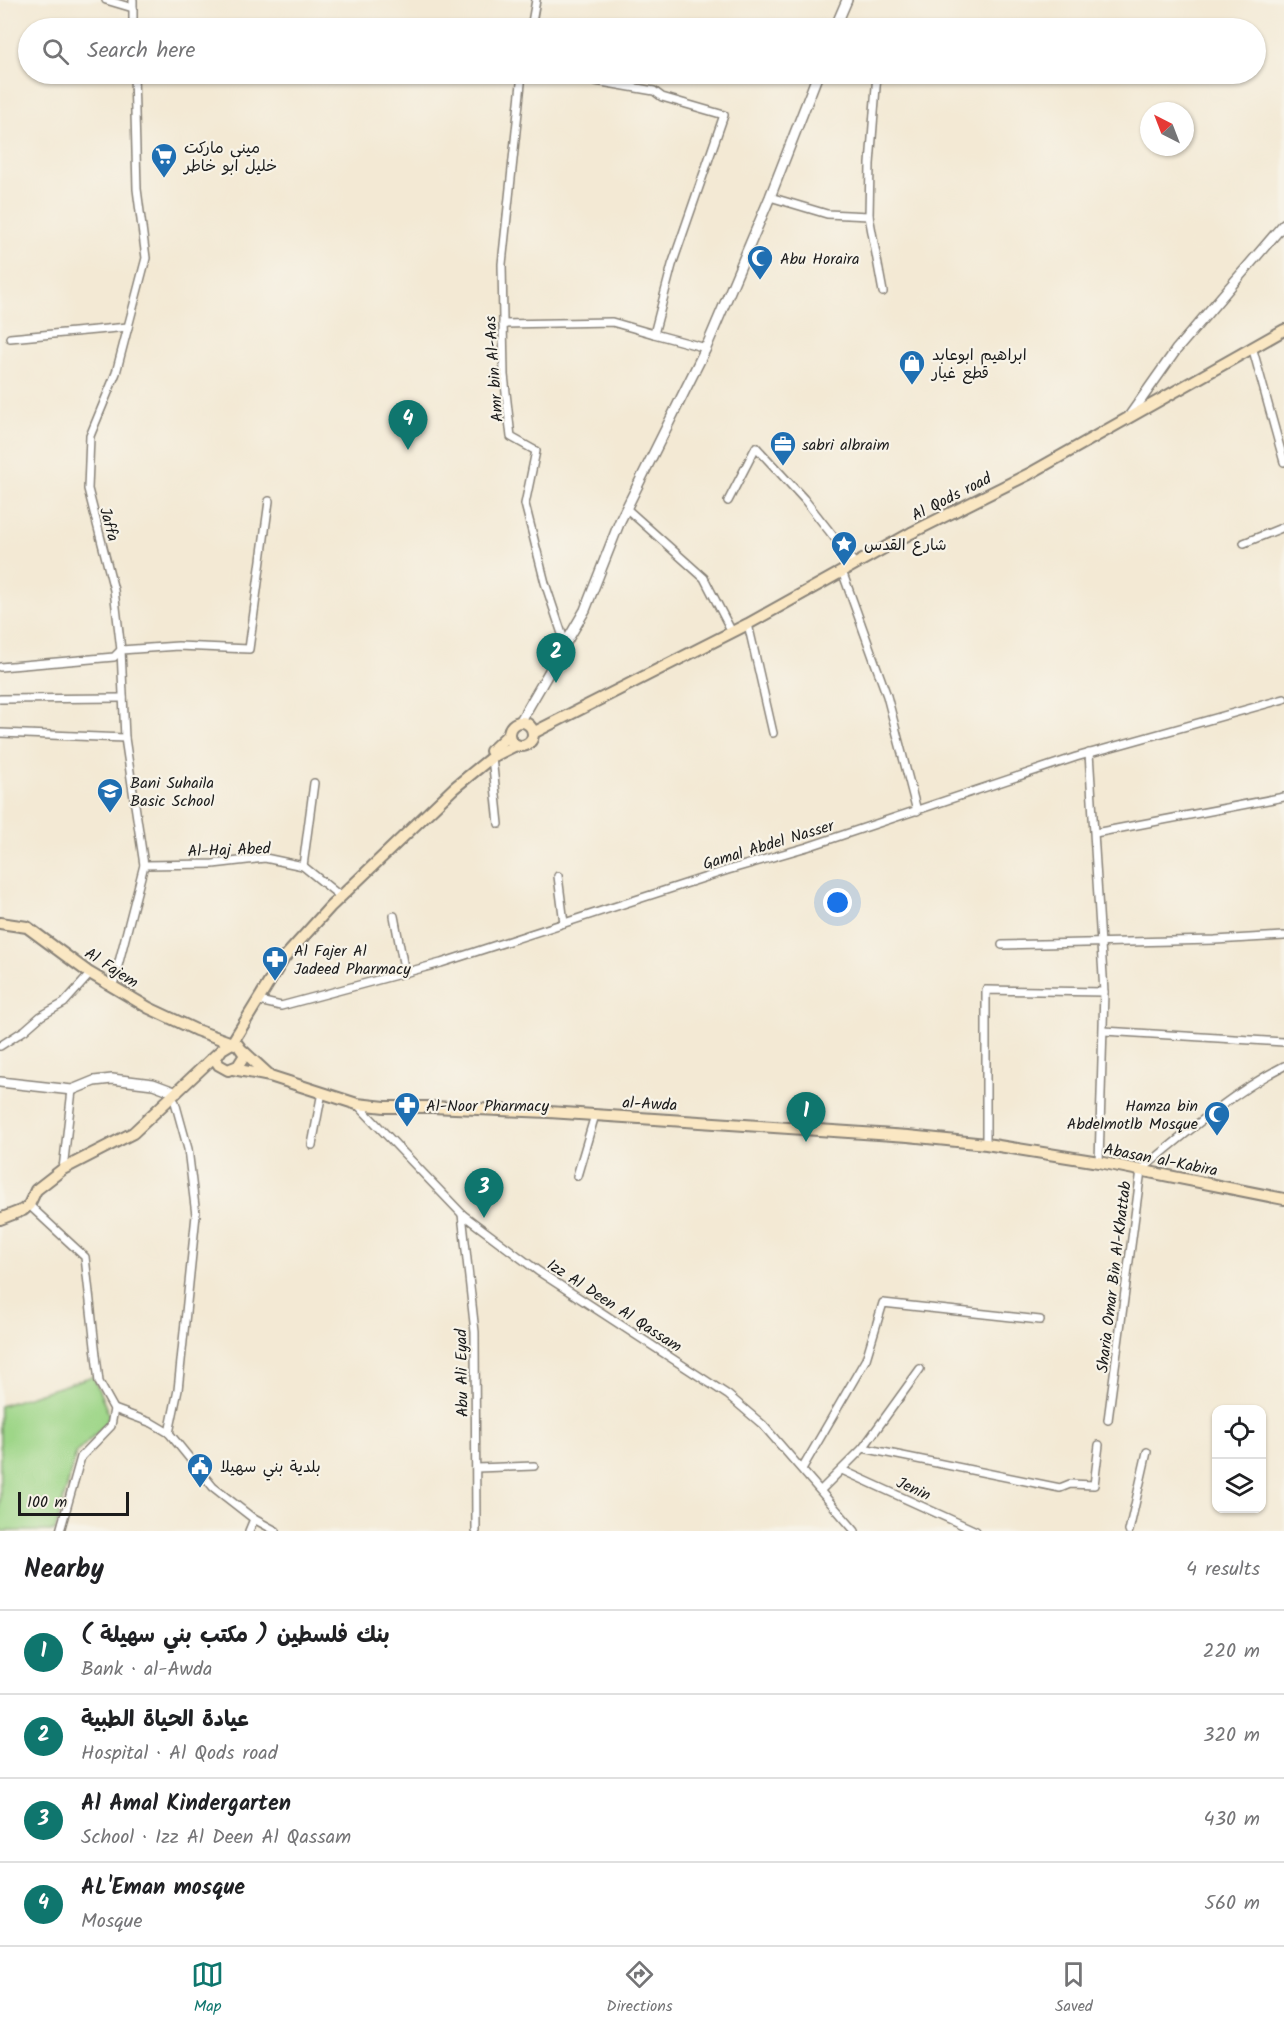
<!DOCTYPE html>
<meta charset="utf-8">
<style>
:root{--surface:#fff;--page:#f6f6f6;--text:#202124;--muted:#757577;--line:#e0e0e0;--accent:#0f766e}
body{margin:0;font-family:Kalam,"Playpen Sans Arabic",sans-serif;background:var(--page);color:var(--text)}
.controls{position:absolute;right:18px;bottom:18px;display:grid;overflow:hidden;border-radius:12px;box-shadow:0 2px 4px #0004}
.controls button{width:54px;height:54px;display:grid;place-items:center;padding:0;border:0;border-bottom:2px solid var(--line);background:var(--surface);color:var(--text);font:30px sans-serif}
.compass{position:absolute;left:1140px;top:102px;width:54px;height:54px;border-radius:50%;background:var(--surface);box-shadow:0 2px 4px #0004;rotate:318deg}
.scale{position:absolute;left:18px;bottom:15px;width:111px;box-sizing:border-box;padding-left:6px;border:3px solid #1c1c1c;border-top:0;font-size:16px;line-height:21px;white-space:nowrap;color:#1c1c1c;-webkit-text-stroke:4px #f7f3e8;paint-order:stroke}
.you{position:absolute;left:838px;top:903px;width:21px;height:21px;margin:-15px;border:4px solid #fff;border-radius:50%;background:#1a73e8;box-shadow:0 0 0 9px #1a73e833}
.badge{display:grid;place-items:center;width:39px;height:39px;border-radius:50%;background:var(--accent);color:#fff;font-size:20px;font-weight:700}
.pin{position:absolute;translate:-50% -50px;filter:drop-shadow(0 2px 3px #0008)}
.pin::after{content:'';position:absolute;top:32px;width:21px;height:18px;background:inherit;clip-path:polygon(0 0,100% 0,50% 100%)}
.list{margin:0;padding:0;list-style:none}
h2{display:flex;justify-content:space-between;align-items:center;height:78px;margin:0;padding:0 24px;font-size:26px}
h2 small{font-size:20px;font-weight:400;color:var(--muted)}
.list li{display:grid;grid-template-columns:39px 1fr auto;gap:18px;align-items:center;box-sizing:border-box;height:84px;padding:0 24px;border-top:2px solid var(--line)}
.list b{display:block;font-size:22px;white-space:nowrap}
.list p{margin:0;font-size:20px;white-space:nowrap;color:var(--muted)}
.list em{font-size:20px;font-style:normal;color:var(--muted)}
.icon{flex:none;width:33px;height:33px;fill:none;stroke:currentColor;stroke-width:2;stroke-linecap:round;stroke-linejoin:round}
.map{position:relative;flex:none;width:1284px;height:1531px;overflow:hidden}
.search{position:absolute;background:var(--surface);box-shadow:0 2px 4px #0004;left:18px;right:18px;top:18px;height:66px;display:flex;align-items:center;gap:15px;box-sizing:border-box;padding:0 21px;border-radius:33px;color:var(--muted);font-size:22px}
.sheet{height:414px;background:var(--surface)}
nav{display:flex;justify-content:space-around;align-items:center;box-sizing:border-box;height:84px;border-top:2px solid var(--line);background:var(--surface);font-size:16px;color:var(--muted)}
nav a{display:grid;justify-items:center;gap:3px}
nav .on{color:var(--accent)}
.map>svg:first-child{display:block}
</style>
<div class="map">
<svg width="1284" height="1531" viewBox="0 0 1284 1531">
<rect width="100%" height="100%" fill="#f7f3e8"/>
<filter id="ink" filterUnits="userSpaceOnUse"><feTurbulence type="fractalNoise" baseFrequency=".0167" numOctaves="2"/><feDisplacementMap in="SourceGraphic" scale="12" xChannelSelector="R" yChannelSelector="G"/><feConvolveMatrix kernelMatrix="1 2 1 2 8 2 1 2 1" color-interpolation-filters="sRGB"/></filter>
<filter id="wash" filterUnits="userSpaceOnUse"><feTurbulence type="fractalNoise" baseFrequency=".008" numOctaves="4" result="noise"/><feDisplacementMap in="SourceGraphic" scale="24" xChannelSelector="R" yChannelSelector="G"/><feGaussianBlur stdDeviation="1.35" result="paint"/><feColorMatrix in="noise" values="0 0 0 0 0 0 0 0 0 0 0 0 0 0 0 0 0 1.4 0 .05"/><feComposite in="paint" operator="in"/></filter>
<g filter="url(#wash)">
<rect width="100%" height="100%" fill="#f3e9d4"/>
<path fill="#9ed688" stroke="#5d7952" stroke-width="1.5" d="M93 1376 109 1415 105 1425 76 1453 55 1531H0V1406Z"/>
</g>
<g filter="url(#ink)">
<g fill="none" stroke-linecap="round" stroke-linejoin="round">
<g stroke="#888278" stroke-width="10">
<g id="minor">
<path d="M106 0 133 8"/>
<path d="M133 0V28"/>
<path d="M531 28 536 0"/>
<path d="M522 74 502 264 504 375 511 437 536 451 525 504 545 583 565 643"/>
<path d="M555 74 654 91 662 97 724 115 672 265 654 334 706 348"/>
<path d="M877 74 870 164 869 216 883 292"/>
<path d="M770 197 827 214 869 216"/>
<path d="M503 324 612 322 654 334"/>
<path d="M10 338 128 327"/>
<path d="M1253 350 1284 462"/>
<path d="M728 501 756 447 804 499 855 564"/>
<path d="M627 509 704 578 732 632"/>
<path d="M1244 543 1284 527"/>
<path d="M842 571 887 696 917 811"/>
<path d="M748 624 773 733"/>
<path d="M0 667 114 657 121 650 178 646 249 649 269 501"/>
<path d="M0 699 123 698"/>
<path d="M0 733 125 738"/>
<path d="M1089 753 1104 992 1099 1162"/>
<path d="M492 757 499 824"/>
<path d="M1095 833 1284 797"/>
<path d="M144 865 213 864 265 858 303 866 340 896"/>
<path d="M303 866 314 783"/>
<path d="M558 876 564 923"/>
<path d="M394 916 405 973"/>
<path d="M1002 945 1215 940 1284 936"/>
<path d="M113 985 144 865 125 738 121 650 114 590 88 489 90 436 116 373 146 258 137 189 134 74"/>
<path d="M259 1001 281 1006 441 963 728 870 807 847 1076 757 1284 699"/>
<path d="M1104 1031 1284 1042"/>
<path d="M0 1046 25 1030 41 1016 64 1003 91 973"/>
<path d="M357 1104 462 1214 538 1271 728 1395 763 1425 855 1531"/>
<path d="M986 1144V990L1104 992"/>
<path d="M312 1145 322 1092"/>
<path d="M63 1169 72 1090"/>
<path d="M577 1176 595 1115"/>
<path d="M29 1205 85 1257 99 1382 114 1409 111 1426 81 1457 60 1531"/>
<path d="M462 1214 475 1332 476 1531"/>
<path d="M114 1409 152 1423 169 1433 213 1487 254 1519 276 1531"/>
<path d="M1108 1420 1141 1170C1186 1133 1232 1093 1284 1066"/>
<path d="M169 1433 178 1390 196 1215 188 1149 175 1102"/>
<path d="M863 1448 1060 1488 1070 1484 1094 1485 1099 1445"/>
<path d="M477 1468 534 1466"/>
<path d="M802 1469 866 1359 883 1303 1040 1320"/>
<path d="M842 1470 976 1531"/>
<path d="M821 1490 863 1448 920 1369"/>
<path d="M249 1531 254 1519"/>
<path d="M1129 1531 1147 1452"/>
</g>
</g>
<g stroke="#888278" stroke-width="12">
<g id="tertiary">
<path d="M835 28 847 0"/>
<path d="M1128 418 1176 350 1284 224"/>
<path d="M520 722 585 610 620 521 706 348 770 197 818 74"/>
<path d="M0 1082 72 1090 94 1081 112 1079 153 1084 177 1093"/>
</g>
</g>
<g stroke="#888278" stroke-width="14">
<g id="secondary">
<circle cx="521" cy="734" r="12"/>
<path d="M533 733 748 624 911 533 1029 474 1284 330"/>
<path d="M491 751 509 734"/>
<path d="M0 923 27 927 88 972 149 1008 196 1030 232 1043 284 958 330 907 454 788 492 757 516 745"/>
<path d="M232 1043 238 1045 245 1055 238 1066 228 1070 219 1065 215 1059 222 1049Z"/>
<path d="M243 1051 268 1074"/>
<path d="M233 1069 270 1076 357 1104 385 1107H432L549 1112 908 1136 986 1144 1099 1162 1284 1199"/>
<path d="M0 1219 23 1210 29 1205 36 1190 63 1169 133 1133 218 1053"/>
</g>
</g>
<use href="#minor" stroke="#fff" stroke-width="7"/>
<use href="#tertiary" stroke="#fff" stroke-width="9"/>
<use href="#secondary" stroke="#fae7c3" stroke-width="10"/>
</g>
</g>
<defs>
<g id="supermarket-pin" transform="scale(1.35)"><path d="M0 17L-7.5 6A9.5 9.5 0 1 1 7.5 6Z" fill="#1f6fb2" stroke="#f7f3e8"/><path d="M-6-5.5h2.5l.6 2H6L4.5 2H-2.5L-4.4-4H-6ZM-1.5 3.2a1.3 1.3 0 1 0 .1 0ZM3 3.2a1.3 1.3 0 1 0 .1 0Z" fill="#fff"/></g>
<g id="mosque-pin" transform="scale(1.35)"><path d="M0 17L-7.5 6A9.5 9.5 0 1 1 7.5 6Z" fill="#1f6fb2" stroke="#f7f3e8"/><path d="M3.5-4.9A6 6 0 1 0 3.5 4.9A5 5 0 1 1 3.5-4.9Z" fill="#fff"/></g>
<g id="shop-pin" transform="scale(1.35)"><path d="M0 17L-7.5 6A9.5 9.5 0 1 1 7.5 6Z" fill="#1f6fb2" stroke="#f7f3e8"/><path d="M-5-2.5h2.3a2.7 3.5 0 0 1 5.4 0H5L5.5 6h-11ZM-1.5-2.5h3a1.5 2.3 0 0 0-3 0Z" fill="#fff"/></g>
<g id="office-pin" transform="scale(1.35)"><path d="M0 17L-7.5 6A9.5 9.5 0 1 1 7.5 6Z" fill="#1f6fb2" stroke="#f7f3e8"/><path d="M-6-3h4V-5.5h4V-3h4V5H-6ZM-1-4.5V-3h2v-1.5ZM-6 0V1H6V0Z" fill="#fff"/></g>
<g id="sight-pin" transform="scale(1.35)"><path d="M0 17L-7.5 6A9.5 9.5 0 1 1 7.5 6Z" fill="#1f6fb2" stroke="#f7f3e8"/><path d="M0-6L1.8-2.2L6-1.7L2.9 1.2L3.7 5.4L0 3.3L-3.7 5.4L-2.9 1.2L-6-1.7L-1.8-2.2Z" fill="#fff"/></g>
<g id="school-pin" transform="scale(1.35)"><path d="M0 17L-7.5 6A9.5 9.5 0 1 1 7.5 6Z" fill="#1f6fb2" stroke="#f7f3e8"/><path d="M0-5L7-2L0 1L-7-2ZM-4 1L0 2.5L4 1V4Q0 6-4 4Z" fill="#fff"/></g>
<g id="pharmacy-pin" transform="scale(1.35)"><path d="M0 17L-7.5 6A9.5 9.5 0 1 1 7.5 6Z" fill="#1f6fb2" stroke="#f7f3e8"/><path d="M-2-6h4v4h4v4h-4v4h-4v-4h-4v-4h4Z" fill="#fff"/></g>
<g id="civic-pin" transform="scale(1.35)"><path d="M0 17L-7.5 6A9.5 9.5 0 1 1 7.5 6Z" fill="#1f6fb2" stroke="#f7f3e8"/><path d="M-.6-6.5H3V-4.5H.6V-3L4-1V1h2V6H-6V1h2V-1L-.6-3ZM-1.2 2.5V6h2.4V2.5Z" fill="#fff"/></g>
</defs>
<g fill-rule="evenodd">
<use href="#supermarket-pin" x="164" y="156"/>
<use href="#mosque-pin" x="760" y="258"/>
<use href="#shop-pin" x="912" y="363"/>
<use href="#office-pin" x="783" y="444"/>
<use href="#sight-pin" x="844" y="544"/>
<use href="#school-pin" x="110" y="791"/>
<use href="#pharmacy-pin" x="275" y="959"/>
<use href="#pharmacy-pin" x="407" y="1105"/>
<use href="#mosque-pin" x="1217" y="1114"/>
<use href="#civic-pin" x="200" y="1466"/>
</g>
<g text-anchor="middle" stroke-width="4.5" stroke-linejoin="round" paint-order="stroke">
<g font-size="16" fill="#1c1c1c" stroke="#f7f3e8" text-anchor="start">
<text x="184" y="153">ميني ماركت<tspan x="184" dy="18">خليل ابو خاطر</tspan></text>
<text x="780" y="264">Abu Horaira</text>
<text x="932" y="360">ابراهيم ابوعابد<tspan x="932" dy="18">قطع غيار</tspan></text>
<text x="802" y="450">sabri albraim</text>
<text x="864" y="550">شارع القدس</text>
<text x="130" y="788">Bani Suhaila<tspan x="130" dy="18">Basic School</tspan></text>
<text x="294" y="956">Al Fajer Al<tspan x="294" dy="18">Jadeed Pharmacy</tspan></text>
<text x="426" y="1111">Al-Noor Pharmacy</text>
<text x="1198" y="1111" text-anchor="end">Hamza bin<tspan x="1198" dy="18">Abdelmotlb Mosque</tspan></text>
<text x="220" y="1472">بلدية بني سهيلا</text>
</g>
<g font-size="16" fill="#1c1c1c" stroke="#f7f3e8">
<text transform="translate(493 369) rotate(-94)" y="6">Amr bin Al-Aas</text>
<text transform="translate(951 496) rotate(-27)" y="6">Al Qods road</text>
<text transform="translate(110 524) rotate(75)" y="6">Jaffa</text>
<text transform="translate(768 844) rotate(-17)" y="6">Gamal Abdel Nasser</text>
<text transform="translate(229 849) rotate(-2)" y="6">Al-Haj Abed</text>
<text transform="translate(112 967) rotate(33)" y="6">Al Fajem</text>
<text transform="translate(650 1103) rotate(3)" y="6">al-Awda</text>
<text transform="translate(1161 1159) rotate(11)" y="6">Abasan al-Kabira</text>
<text transform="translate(1113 1277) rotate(-83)" y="6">Sharia Omar Bin Al-Khattab</text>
<text transform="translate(615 1305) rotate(33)" y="6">Izz Al Deen Al Qassam</text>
<text transform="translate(461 1373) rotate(-91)" y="6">Abu Ali Eyad</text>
<text transform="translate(914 1488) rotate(24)" y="6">Jenin</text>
</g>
</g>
</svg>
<div class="controls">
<button><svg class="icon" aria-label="locate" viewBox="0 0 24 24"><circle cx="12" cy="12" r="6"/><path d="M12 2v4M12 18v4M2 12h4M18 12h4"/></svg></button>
<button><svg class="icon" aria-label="layers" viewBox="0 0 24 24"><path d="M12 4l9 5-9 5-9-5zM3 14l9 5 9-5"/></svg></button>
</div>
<svg class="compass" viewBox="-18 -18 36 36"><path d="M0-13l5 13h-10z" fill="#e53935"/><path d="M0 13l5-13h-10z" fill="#757577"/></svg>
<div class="scale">100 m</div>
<div class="you"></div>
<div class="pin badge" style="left:806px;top:1142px">1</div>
<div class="pin badge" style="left:556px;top:683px">2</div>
<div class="pin badge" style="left:484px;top:1218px">3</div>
<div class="pin badge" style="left:408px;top:450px">4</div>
<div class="search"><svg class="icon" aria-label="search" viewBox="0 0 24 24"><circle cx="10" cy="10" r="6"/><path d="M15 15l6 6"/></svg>Search here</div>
</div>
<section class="sheet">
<h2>Nearby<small>4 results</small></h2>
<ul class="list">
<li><span class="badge">1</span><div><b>بنك فلسطين ( مكتب بني سهيلة )</b><p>Bank · al-Awda</p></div><em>220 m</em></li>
<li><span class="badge">2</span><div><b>عيادة الحياة الطبية</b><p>Hospital · Al Qods road</p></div><em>320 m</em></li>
<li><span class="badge">3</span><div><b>Al Amal Kindergarten</b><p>School · Izz Al Deen Al Qassam</p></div><em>430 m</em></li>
<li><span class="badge">4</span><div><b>AL'Eman mosque</b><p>Mosque</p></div><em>560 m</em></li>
</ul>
</section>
<nav>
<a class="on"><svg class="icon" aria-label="map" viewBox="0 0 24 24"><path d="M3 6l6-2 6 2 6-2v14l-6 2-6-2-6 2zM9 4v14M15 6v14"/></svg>Map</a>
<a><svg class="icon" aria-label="directions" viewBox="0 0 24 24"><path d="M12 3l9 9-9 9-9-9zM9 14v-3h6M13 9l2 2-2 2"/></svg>Directions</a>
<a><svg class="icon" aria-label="saved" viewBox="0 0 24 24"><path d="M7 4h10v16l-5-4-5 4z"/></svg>Saved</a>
</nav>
